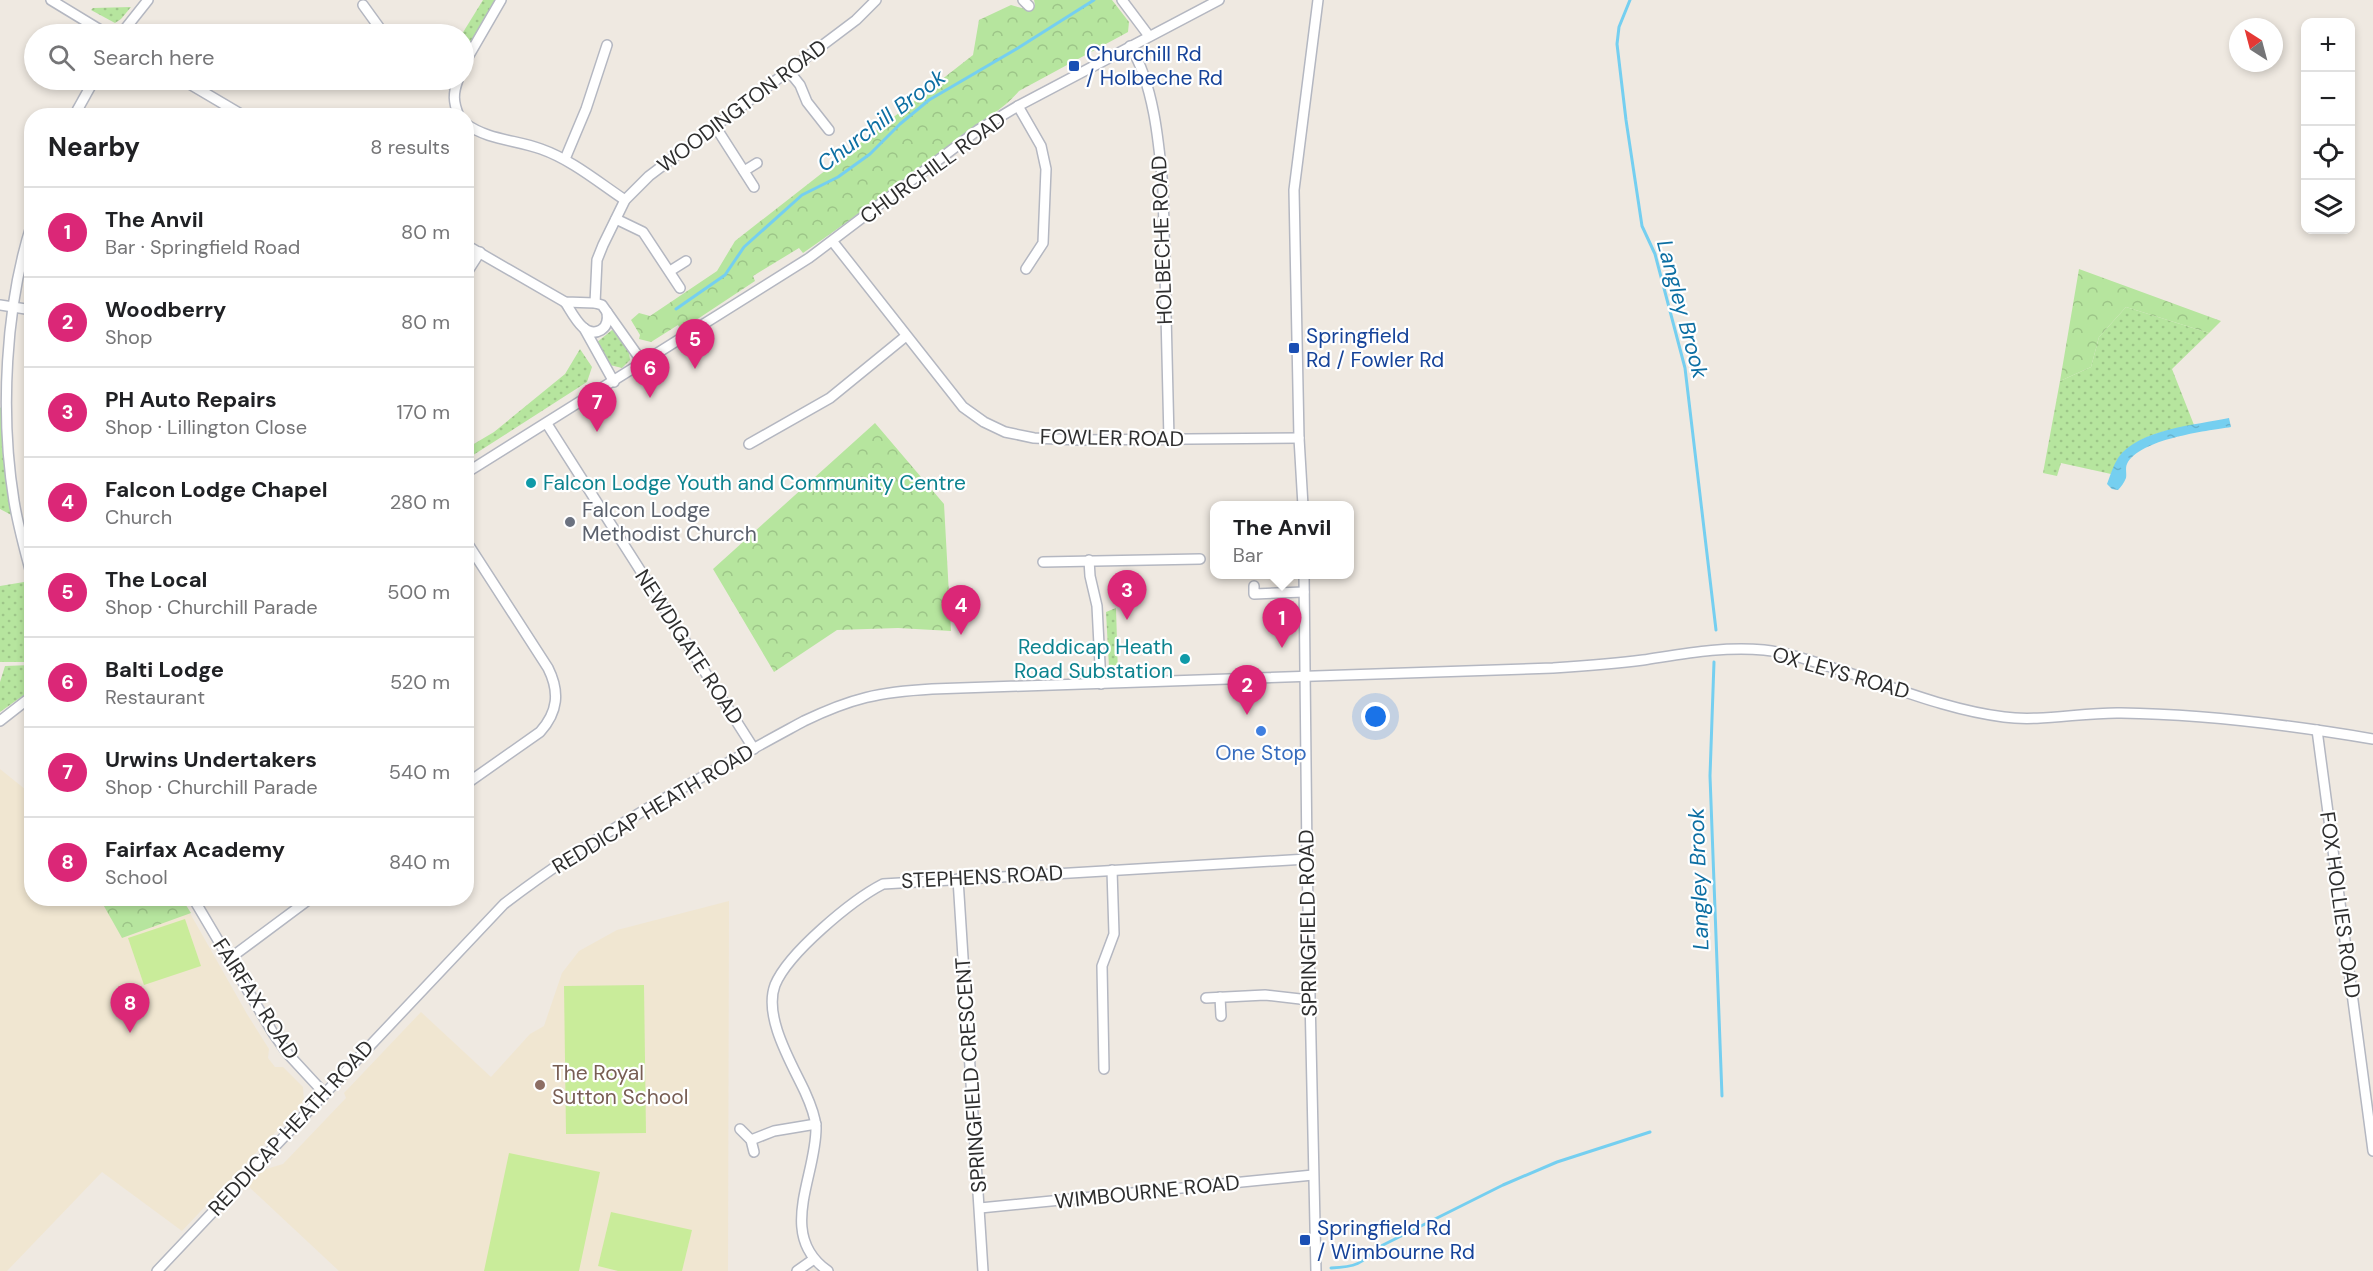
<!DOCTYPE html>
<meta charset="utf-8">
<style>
:root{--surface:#fff;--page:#f2f2f2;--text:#202124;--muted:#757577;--line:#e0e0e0;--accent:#db2777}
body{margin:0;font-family:"DM Sans",sans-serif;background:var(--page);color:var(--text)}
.controls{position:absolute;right:18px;top:18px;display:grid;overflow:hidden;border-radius:12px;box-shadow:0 3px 9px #0003}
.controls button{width:54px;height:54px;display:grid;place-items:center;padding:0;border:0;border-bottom:2px solid var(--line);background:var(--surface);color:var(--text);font:30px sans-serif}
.compass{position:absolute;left:2229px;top:18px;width:54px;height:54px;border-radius:50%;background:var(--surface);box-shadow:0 3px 9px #0003;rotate:324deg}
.you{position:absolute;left:1376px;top:717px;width:21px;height:21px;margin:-15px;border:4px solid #fff;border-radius:50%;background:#1a73e8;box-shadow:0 0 0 9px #1a73e833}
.badge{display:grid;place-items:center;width:39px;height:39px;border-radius:50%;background:var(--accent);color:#fff;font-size:20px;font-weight:700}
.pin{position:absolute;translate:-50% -50px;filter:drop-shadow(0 2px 3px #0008)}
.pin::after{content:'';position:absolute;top:32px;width:21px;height:18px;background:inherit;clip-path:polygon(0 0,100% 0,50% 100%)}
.popup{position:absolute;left:1210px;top:501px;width:144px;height:78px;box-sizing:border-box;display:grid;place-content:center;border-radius:12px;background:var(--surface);filter:drop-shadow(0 2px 4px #0005);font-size:20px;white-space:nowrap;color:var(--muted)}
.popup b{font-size:22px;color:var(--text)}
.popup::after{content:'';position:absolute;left:50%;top:100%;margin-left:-12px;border:12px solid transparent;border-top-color:var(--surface)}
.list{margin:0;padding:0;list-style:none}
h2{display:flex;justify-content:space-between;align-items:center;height:78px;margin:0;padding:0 24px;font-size:26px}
h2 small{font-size:20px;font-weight:400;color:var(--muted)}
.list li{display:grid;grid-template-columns:39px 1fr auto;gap:18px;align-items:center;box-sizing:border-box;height:90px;padding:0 24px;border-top:2px solid var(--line)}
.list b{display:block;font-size:22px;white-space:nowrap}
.list p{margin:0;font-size:20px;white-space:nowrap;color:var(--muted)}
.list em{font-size:20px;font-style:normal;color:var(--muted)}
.icon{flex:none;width:33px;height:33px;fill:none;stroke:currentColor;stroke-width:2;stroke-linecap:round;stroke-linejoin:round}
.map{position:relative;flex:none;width:2373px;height:1271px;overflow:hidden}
.search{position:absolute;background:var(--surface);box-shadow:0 3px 9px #0003;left:24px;top:24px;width:450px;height:66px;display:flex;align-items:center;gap:15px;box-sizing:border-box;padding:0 21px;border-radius:33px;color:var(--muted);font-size:22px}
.panel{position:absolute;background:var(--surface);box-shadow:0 3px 9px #0003;left:24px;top:108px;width:450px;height:798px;border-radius:24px}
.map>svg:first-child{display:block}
</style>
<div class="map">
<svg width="2373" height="1271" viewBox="0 0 2373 1271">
<defs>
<pattern id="grass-dots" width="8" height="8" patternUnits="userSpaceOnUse" patternTransform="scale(1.5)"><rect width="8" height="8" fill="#b6e59e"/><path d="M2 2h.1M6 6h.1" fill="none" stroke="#9dc588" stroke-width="1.8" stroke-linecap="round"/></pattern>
<pattern id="forest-crowns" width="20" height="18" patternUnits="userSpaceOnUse" patternTransform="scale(1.5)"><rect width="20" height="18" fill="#b6e59e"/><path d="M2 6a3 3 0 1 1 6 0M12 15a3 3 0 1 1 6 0" fill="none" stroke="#9dc588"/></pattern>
<pattern id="water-ripples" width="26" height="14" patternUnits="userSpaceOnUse" patternTransform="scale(1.5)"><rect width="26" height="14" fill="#75cff0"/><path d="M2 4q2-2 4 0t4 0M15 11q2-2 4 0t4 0" fill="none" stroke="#66b2ce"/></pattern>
</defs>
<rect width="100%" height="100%" fill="#efe9e1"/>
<g fill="#f0e6d1">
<path d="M0 769 31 794 32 898 182 899 247 1014 269 1049 268 1058 275 1067H283L303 1087 304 1102 182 1231 102 1172 7 1271H0Z"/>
<path d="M729 901 728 1271H339L248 1186 263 1170 283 1164 346 1098 344 1093 421 1012 491 1077 530 1034 544 1026 562 973 579 951 617 930Z"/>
</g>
<g fill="url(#grass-dots)">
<path d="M483 0H495L464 55 462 34Z"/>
<path d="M131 7 121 19 115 23 91 10 93 8Z"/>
<path d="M2126 307 2209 333 2172 369 2194 425C2158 433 2128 435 2111 474L2061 463 2057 476 2043 473 2060 381 2091 367 2099 337Z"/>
<path d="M612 330 615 331 629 353 630 360 622 368 610 365 596 343Z"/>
<path d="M580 349 592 367 587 382 467 459V448L494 432 565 374Z"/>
<path d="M6 403 17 518 0 509V408Z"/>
<path d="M24 582 31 609V662H0V586Z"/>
<path d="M1116 608 1118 675 1112 673 1109 667 1106 612Z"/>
<path d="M31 665V690L0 712V682L5 666Z"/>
</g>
<g fill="url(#forest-crowns)">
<path d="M1034 0H1112L1129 22 1128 32 1019 91C1003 110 981 121 961 136 909 176 857 216 803 253L799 248 753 276 755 281 681 330 678 325 651 342 639 339 640 335 631 320 639 313 650 316 717 271 735 241 973 55 979 20 1011 5 1029 10 1035 5Z"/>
<path d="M2079 269 2221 321 2209 333 2126 307 2099 337 2091 367 2060 381Z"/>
<path d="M875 423 944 504 951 631 898 628 837 630 774 672 713 569Z"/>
<path d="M100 899H182L191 913 122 938Z"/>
</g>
<g fill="#c9ec9a">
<path d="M185 919 201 966 144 985 128 938Z"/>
<path d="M644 985 646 1133 566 1134 564 986Z"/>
<path d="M509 1153 600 1172 579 1271H484Z"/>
<path d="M611 1212 692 1230 682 1271H618L598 1266Z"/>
</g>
<path fill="url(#water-ripples)" d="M2229 418 2231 427C2206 431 2139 439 2127 464 2125 468 2127 474 2126 478 2124 483 2121 487 2118 490L2112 489 2107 484C2110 476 2113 466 2118 458 2138 429 2196 425 2229 418Z"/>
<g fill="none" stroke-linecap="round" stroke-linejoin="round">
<g stroke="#75cff0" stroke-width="3">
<path d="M1630 0 1619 27 1617 44 1626 120 1642 226 1655 254 1685 368 1716 630"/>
<path d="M676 309 725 275 744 247 802 195 838 177 870 154 900 124 929 100 1018 48 1094 0"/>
<path d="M1714 662 1710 776 1722 1096"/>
<path d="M1331 1268C1356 1267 1361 1264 1379 1247L1503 1185 1557 1162 1650 1132"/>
</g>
<g stroke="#b4b7c1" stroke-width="12">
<g id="minor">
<path d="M51 0 107 34"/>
<path d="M1023 0 1029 6"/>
<path d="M1122 0 1149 36"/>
<path d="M363 5 384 34"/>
<path d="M121 34 148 0"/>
<path d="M1130 46C1154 84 1159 144 1163 188L1169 439"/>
<path d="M464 64 501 0"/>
<path d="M788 70 800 85 807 102 829 130"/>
<path d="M183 80 244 116"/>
<path d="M458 80C453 93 453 102 459 116"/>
<path d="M1018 106 1041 146 1046 169 1043 243 1026 269"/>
<path d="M74 116 94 80"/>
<path d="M466 124C488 140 517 140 541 149 572 160 598 182 625 200"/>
<path d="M715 126 754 187"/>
<path d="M565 159 586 109 607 45"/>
<path d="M744 171 757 163"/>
<path d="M616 219 643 232 680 288"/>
<path d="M32 223C5 306 0 415 14 501 18 526 25 551 32 577"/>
<path d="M833 242 963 407 984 422 1005 432 1034 438 1079 440 1299 438"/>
<path d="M466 245 565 302 595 303 602 305 643 363"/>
<path d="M670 271 686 261"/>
<path d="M466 274 480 252"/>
<path d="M565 302C572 312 584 340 601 330 608 326 608 319 607 312"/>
<path d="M595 303 597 260 603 245 625 200 649 176 856 20 876 0"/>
<path d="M0 305 32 310"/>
<path d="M584 328 614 382"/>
<path d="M547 424 754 749"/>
<path d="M749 444 830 398 906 336"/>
<path d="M466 473 809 258 978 130 1018 106 1219 0"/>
<path d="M1303 506 1299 438 1294 190 1318 0"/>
<path d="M466 541 548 668C560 692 558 712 540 732L466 784"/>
<path d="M1089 560 1090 576 1097 606 1101 684"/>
<path d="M1043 562 1200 559"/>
<path d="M1304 574 1307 859 1316 1271"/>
<path d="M1254 586V594L1304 592"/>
<path d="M0 721 32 696"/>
<path d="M2317 730 2373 1151"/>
<path d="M958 879 983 1271"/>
<path d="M193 898 273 1033 288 1054 325 1094"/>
<path d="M229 959 311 898"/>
<path d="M1220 997 1221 1016"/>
<path d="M1206 998 1265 995 1309 1000"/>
<path d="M1104 1069 1102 966 1114 934 1112 870"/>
<path d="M740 1129 751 1140 754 1152"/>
<path d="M751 1140 774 1131 816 1124"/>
<path d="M980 1208 1313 1175"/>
<path d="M157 1271 504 904C596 833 701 777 804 721 852 698 879 692 932 689L1553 668C1583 666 1613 664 1643 660 1683 654 1723 646 1764 650 1791 653 1817 663 1843 671 1896 688 1948 710 2004 717 2040 722 2084 712 2121 713 2205 714 2290 725 2373 739"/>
<path d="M797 1271 814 1259"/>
<path d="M828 1271C776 1235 817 1175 816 1127 815 1115 810 1103 805 1092 792 1064 763 1017 775 985 788 953 852 900 883 884L1307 859"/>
</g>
</g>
<use href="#minor" stroke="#fff" stroke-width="9"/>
</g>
<g fill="#1a4fb4" stroke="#fff" stroke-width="2">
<rect x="1068" y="60" width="12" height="12" rx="3"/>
<rect x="1288" y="342" width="12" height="12" rx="3"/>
<rect x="1299" y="1234" width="12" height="12" rx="3"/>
</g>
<g fill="#0f9aa8" stroke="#fff" stroke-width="2">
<circle cx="531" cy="483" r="6"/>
<circle cx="1185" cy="659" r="6"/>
</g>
<circle fill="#6b7280" stroke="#fff" stroke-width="2" cx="570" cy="522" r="6"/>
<circle fill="#3f7fe0" stroke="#fff" stroke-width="2" cx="1261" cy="731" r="6"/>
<circle fill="#8d6e63" stroke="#fff" stroke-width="2" cx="540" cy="1085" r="6"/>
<g text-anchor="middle" stroke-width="4.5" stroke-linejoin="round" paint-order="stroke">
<g font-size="21" fill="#164399" stroke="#fff" text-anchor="start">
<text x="1086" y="61">Churchill Rd<tspan x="1086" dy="24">/ Holbeche Rd</tspan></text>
<text x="1306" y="343">Springfield<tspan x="1306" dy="24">Rd / Fowler Rd</tspan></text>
<text x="1317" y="1235">Springfield Rd<tspan x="1317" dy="24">/ Wimbourne Rd</tspan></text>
</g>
<g font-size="21" fill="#2e2e2e" stroke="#fff">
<text transform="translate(742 106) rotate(-37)" y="7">WOODINGTON ROAD</text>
<text transform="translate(933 168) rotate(-36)" y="7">CHURCHILL ROAD</text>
<text transform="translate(1162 240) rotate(-92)" y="7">HOLBECHE ROAD</text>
<text transform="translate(1112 438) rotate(1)" y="7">FOWLER ROAD</text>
<text transform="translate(689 647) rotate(57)" y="7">NEWDIGATE ROAD</text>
<text transform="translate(1841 673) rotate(16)" y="7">OX LEYS ROAD</text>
<text transform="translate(653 809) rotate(-31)" y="7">REDDICAP HEATH ROAD</text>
<text transform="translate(982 877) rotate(-3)" y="7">STEPHENS ROAD</text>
<text transform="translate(2340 905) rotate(82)" y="7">FOX HOLLIES ROAD</text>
<text transform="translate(1308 923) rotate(-91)" y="7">SPRINGFIELD ROAD</text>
<text transform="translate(256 999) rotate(57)" y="7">FAIRFAX ROAD</text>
<text transform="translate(971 1075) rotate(-94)" y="7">SPRINGFIELD CRESCENT</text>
<text transform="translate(291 1128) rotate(-47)" y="7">REDDICAP HEATH ROAD</text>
<text transform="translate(1147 1192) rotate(-6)" y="7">WIMBOURNE ROAD</text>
</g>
<g font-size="21" fill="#0d838f" stroke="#fff" text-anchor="start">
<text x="543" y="490">Falcon Lodge Youth and Community Centre</text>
<text x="1173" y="654" text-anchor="end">Reddicap Heath<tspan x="1173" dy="24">Road Substation</tspan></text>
</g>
<g font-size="21" fill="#5b616d" stroke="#fff" text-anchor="start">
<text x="582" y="517">Falcon Lodge<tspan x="582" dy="24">Methodist Church</tspan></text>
</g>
<g font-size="21" fill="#366cbe" stroke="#fff">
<text x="1261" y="760">One Stop</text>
</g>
<g font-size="21" fill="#785e54" stroke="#fff" text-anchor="start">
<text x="552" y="1080">The Royal<tspan x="552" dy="24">Sutton School</tspan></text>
</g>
<g font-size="22" font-style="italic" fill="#0d6fa3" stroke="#fff">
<text transform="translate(881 120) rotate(-37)" y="8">Churchill Brook</text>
<text transform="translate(1683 309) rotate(75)" y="8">Langley Brook</text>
<text transform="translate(1698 879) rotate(-92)" y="8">Langley Brook</text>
</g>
</g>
</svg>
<div class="controls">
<button>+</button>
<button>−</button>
<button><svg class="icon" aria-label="locate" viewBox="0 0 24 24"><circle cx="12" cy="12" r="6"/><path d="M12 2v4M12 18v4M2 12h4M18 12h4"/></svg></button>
<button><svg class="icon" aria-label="layers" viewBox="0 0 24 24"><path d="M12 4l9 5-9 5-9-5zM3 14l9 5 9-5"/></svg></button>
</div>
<svg class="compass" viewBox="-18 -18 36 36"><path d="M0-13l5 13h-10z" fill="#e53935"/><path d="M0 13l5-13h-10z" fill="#757577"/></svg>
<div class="you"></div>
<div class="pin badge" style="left:1282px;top:648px">1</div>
<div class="popup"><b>The Anvil</b>Bar</div>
<div class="pin badge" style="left:1247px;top:715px">2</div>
<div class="pin badge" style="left:1127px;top:620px">3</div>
<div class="pin badge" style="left:961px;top:635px">4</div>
<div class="pin badge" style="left:695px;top:369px">5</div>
<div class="pin badge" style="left:650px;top:398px">6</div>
<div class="pin badge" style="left:597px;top:432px">7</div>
<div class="pin badge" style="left:130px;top:1033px">8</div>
<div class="search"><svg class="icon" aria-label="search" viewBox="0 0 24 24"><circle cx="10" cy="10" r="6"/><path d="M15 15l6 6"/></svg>Search here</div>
<section class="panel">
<h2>Nearby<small>8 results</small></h2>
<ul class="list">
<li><span class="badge">1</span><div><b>The Anvil</b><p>Bar · Springfield Road</p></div><em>80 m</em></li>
<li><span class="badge">2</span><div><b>Woodberry</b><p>Shop</p></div><em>80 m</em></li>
<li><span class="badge">3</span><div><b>PH Auto Repairs</b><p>Shop · Lillington Close</p></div><em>170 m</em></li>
<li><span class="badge">4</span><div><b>Falcon Lodge Chapel</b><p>Church</p></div><em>280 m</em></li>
<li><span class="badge">5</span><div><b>The Local</b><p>Shop · Churchill Parade</p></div><em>500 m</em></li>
<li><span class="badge">6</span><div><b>Balti Lodge</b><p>Restaurant</p></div><em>520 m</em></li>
<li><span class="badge">7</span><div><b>Urwins Undertakers</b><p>Shop · Churchill Parade</p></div><em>540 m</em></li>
<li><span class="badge">8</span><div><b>Fairfax Academy</b><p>School</p></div><em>840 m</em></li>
</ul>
</section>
</div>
